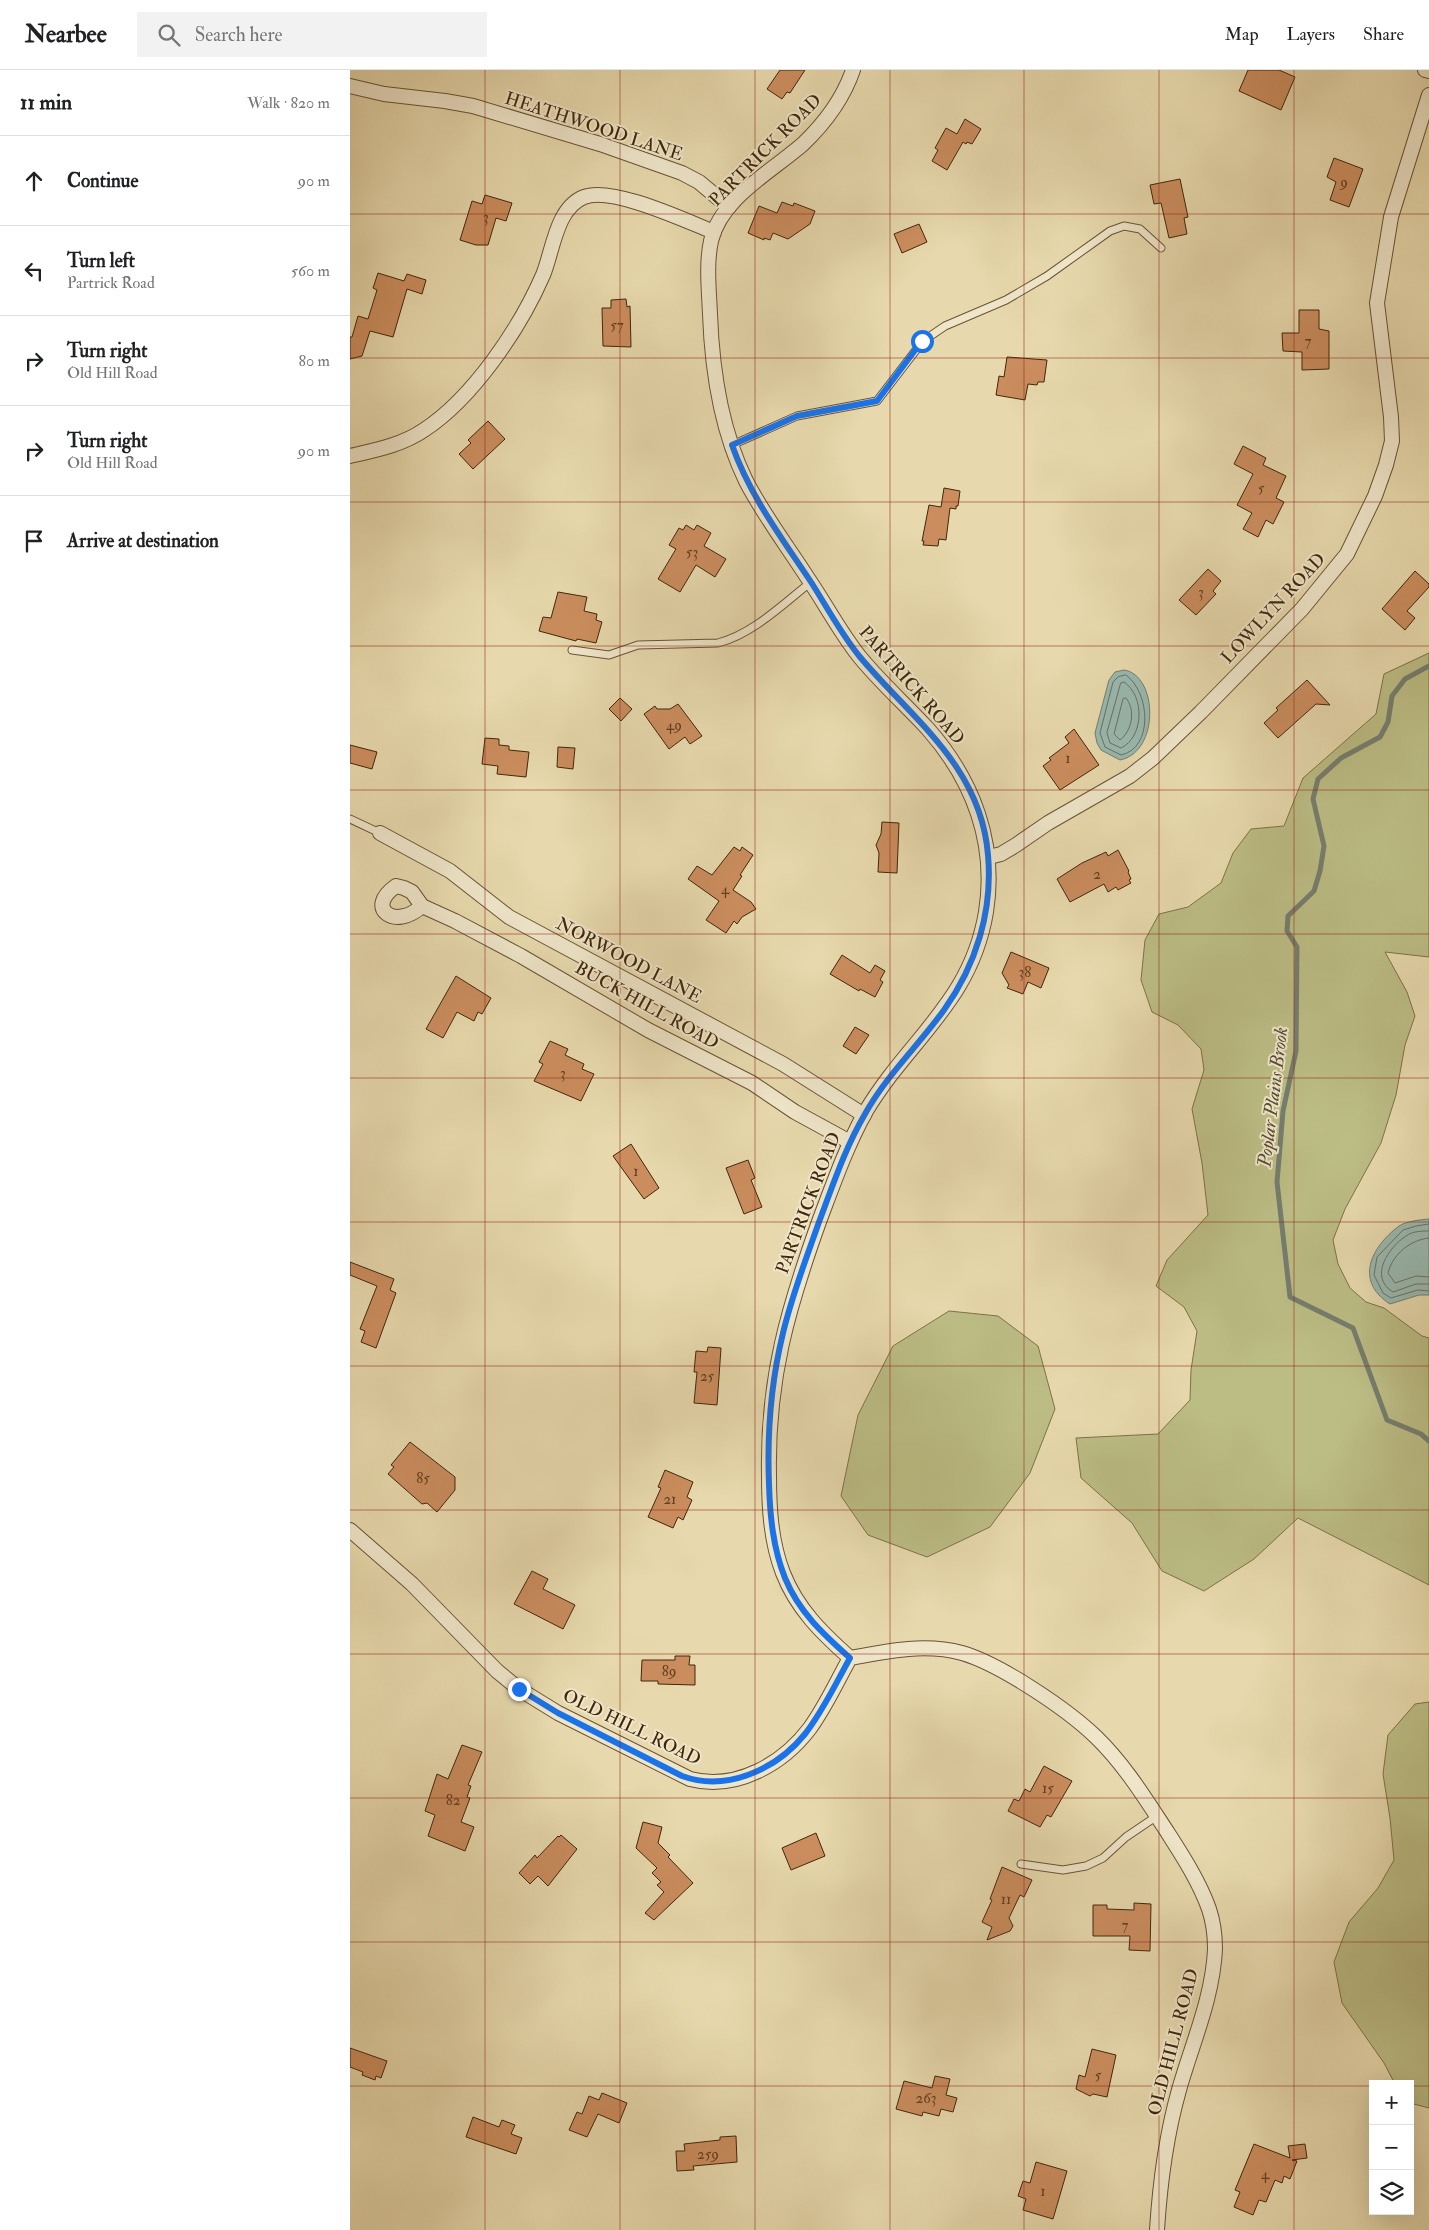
<!DOCTYPE html>
<meta charset="utf-8">
<style>
:root{--surface:#fff;--page:#f2f2f2;--text:#202124;--muted:#757577;--line:#e0e0e0}
body{margin:0;font-family:"IM FELL Double Pica",serif;background:var(--page);color:var(--text)}
.controls{position:absolute;right:15px;bottom:15px;display:grid;overflow:hidden;border-radius:0px;box-shadow:0 5px 20px #0002}
.controls button{width:45px;height:45px;display:grid;place-items:center;padding:0;border:0;border-bottom:1px solid var(--line);background:var(--surface);color:var(--text);font:25px sans-serif}
.stop{position:absolute;width:15px;height:15px;margin:-11px;border:4px solid #1a73e8;border-radius:50%;background:#fff}
.stop.end{background:#1a73e8;border-color:#fff;box-shadow:0 1px 5px #0008}
.list{margin:0;padding:0;list-style:none}
h2{display:flex;justify-content:space-between;align-items:center;height:65px;margin:0;padding:0 20px;font-size:21px}
h2 small{font-size:16px;font-weight:400;color:var(--muted)}
.list li{display:grid;grid-template-columns:32px 1fr auto;gap:15px;align-items:center;box-sizing:border-box;height:90px;padding:0 20px;border-top:1px solid var(--line)}
.list b{display:block;font-size:19px;white-space:nowrap}
.list p{margin:0;font-size:16px;white-space:nowrap;color:var(--muted)}
.list em{font-size:16px;font-style:normal;color:var(--muted)}
.icon{flex:none;width:28px;height:28px;fill:none;stroke:currentColor;stroke-width:2;stroke-linecap:round;stroke-linejoin:round}
.map{position:relative;flex:none;width:1079px;height:2160px;overflow:hidden}
header{display:flex;align-items:center;gap:30px;box-sizing:border-box;height:70px;padding:0 25px;background:var(--surface);border-bottom:1px solid var(--line)}
header strong{font-size:24px}
nav{display:flex;gap:28px;margin-inline-start:auto;font-size:18px}
.search{width:350px;height:45px;background:var(--page);display:flex;align-items:center;gap:12px;box-sizing:border-box;padding:0 18px;border-radius:0px;color:var(--muted);font-size:19px}
main{display:flex}
aside{flex:1;background:var(--surface)}
.map>svg:first-child{display:block}
</style>
<header>
<strong>Nearbee</strong>
<div class="search"><svg class="icon" aria-label="search" viewBox="0 0 24 24"><circle cx="10" cy="10" r="6"/><path d="M15 15l6 6"/></svg>Search here</div>
<nav><a>Map</a><a>Layers</a><a>Share</a></nav>
</header>
<main>
<aside>
<h2>11 min<small>Walk · 820 m</small></h2>
<ul class="list">
<li><svg class="icon" aria-label="ahead" viewBox="0 0 24 24"><path d="M12 20V5M6 11l6-6 6 6"/></svg><div><b>Continue</b></div><em>90 m</em></li>
<li><svg class="icon" aria-label="left" viewBox="0 0 24 24"><path d="M17 20v-9H6M10 6l-5 5 5 5"/></svg><div><b>Turn left</b><p>Partrick Road</p></div><em>560 m</em></li>
<li><svg class="icon" aria-label="right" viewBox="0 0 24 24"><path d="M7 20v-9h11M14 6l5 5-5 5"/></svg><div><b>Turn right</b><p>Old Hill Road</p></div><em>80 m</em></li>
<li><svg class="icon" aria-label="right" viewBox="0 0 24 24"><path d="M7 20v-9h11M14 6l5 5-5 5"/></svg><div><b>Turn right</b><p>Old Hill Road</p></div><em>90 m</em></li>
<li><svg class="icon" aria-label="arrive" viewBox="0 0 24 24"><path d="M6 21V4h12l-3 4 3 4H6"/></svg><div><b>Arrive at destination</b></div></li>
</ul>
</aside>
<div class="map">
<svg width="1079" height="2160" viewBox="0 0 1079 2160">
<rect width="100%" height="100%" fill="#e7d9ad"/>
<filter id="stains"><feTurbulence type="fractalNoise" baseFrequency=".004" numOctaves="4"/><feColorMatrix values="0 0 0 0 .2 0 0 0 0 .09 0 0 0 0 .02 0 0 0 .5 -.17"/></filter>
<radialGradient id="worn" r=".72"><stop offset=".6" stop-color="#630" stop-opacity="0"/><stop offset="1" stop-color="#630" stop-opacity=".3"/></radialGradient>
<g fill="#bcbd85" stroke="#7e7248">
<path d="M1079 583V887L1035 882 1057 922 1065 946 1055 975 1046 1025 1031 1073 995 1139 983 1170 988 1194 1000 1218 1016 1232 1034 1238 1072 1266 1079 1268V1515L948 1448 904 1489 854 1521 812 1501 782 1453 731 1408 726 1368 808 1364 840 1330 841 1300 847 1261 834 1237 806 1216 817 1190 858 1145 852 1093 842 1039 854 1000 851 979 828 955 802 942 791 910 795 870 809 844 838 837 871 813 883 783 901 759 934 756 953 708 1026 644 1034 604Z"/>
<path d="M599 1241 648 1246 688 1276 705 1339 680 1403 640 1457 577 1487 518 1465 491 1426 508 1345 543 1276Z"/>
<path d="M1079 1632V2038L1060 2033V2014H1045L1034 1993 992 1933 984 1892 999 1852 1028 1818 1044 1790 1040 1748 1033 1704 1038 1665 1065 1634Z"/>
</g>
<g fill="#98b9b1" stroke="#757e6f">
<path d="M774 600C808 605 810 682 770 690L751 680 747 673 745 663 759 610 765 602Z"/>
<path d="M1079 1149V1225H1069L1040 1234C1004 1211 1021 1177 1049 1156 1057 1151 1069 1150 1079 1149Z"/>
</g>
<g fill="none" stroke-linecap="round" stroke-linejoin="round">
<g stroke="#6c705e" stroke-width="1">
<path d="M776 605C800 622 804 678 771 685L755 677 750 663 763 612 768 607Z"/>
<path d="M771 613 774 612C795 626 794 667 771 678L760 673 757 663Z"/>
<path d="M776 628C786 640 782 661 770 670L764 664 773 629Z"/>
<path d="M1079 1154 1066 1156 1053 1160 1027 1187 1024 1205 1033 1223 1041 1228 1068 1220 1079 1221"/>
<path d="M1079 1161C1072 1161 1063 1161 1056 1166 1039 1177 1018 1207 1043 1222L1066 1214H1079"/>
<path d="M1079 1168C1060 1170 1043 1184 1038 1203L1045 1213 1066 1206 1079 1207"/>
</g>
<path stroke="#757e6f" stroke-width="5" d="M1079 596 1055 609 1042 626 1038 652 1030 667 991 688 968 709 963 729 974 776 970 801 964 821 938 846 937 861 947 877 946 981 933 1041 927 1112 940 1227 1003 1258 1037 1350 1071 1364 1079 1371"/>
</g>
<g fill="#cb8d5e" stroke="#40260b">
<path d="M430 0H455L440 23 437 22 432 29 417 19Z"/>
<path d="M898 0H929L945 7 931 40 889 21Z"/>
<path d="M615 49 631 59 622 74 617 72 616 74 613 72 597 100 582 91 588 80 585 78 596 58 607 64Z"/>
<path d="M984 88 1013 99 999 137 980 130 986 112 977 107Z"/>
<path d="M830 109 838 147 834 148 837 164 819 168 811 133 804 134 800 115Z"/>
<path d="M135 125 162 133 156 151 146 148 138 175H126L110 170 122 131 132 134Z"/>
<path d="M432 132 443 136 444 133 465 141 460 154 438 169 423 163 420 170 414 168V170L398 163 409 136 427 143Z"/>
<path d="M569 154 577 172 552 183 544 164Z"/>
<path d="M28 203 54 211 57 204 76 210 72 224 57 219 43 267 20 261 12 286 0 289V267H2L8 246 18 249 27 220 23 218Z"/>
<path d="M276 229 277 237 280 236 281 277 253 276 252 238H261V230Z"/>
<path d="M949 240H969V259L979 261V299L952 300V282L933 281 932 263H949Z"/>
<path d="M657 287 697 290 694 312H688L687 315 678 314 675 330 646 325 649 306 654 307Z"/>
<path d="M138 351 155 369 123 399 109 384 121 373 118 370Z"/>
<path d="M893 376 916 388 913 395 936 406 926 428 934 432 923 454 916 450 908 467 893 459 902 443 887 435 903 404 884 394Z"/>
<path d="M594 418 610 421 608 436H606V439L600 438 596 470 589 469 588 476 573 475 574 471H572L579 435 591 437Z"/>
<path d="M336 455 344 460 347 455 361 463 354 476 376 489 365 507 346 495 330 522 308 509 326 479 319 475 329 458 333 460Z"/>
<path d="M858 499 871 511 863 521 866 524 846 545 829 530Z"/>
<path d="M1065 501 1079 514V517L1057 541 1065 548 1055 560 1032 539Z"/>
<path d="M208 522 237 527 234 541 247 544 246 550 252 552 246 573 227 569 226 571 189 561 193 547 201 548Z"/>
<path d="M957 610 980 635 966 634 928 668 914 653 928 640 926 638Z"/>
<path d="M270 628 282 639 271 651 259 639Z"/>
<path d="M328 634 352 666 340 674 335 667 319 679 294 644 305 636 307 639H320Z"/>
<path d="M724 659 749 695 710 720 693 696 701 690 699 688 719 673 715 667Z"/>
<path d="M135 668 149 669V675L159 676V680L179 682 176 707 147 704 148 696 132 694Z"/>
<path d="M0 675 27 682 22 699 0 693Z"/>
<path d="M208 677 225 678 223 699 207 697Z"/>
<path d="M532 752 549 753 547 803 528 802 529 783 526 775 531 764Z"/>
<path d="M384 777 390 781 392 777 403 785 390 805 392 806 383 820 401 832 406 839 392 847 387 854 384 851 376 863 356 850 369 831 338 809 347 796 362 805Z"/>
<path d="M768 780 779 801 778 802 781 809 779 810 781 813 768 820 766 817 758 822 754 814 720 832 707 809 732 793 756 782 758 786Z"/>
<path d="M661 882 699 898 691 918 678 912 673 924 657 918 659 915 652 903Z"/>
<path d="M492 885 520 903 525 895 535 901 530 910 533 912 525 927 510 919 509 921 480 904Z"/>
<path d="M106 906 141 928 132 944 128 942 124 951 107 942 93 968 76 959Z"/>
<path d="M505 957 519 965 506 984 493 976Z"/>
<path d="M200 971 218 979 215 985 234 994 232 999 244 1004 231 1031 184 1011 193 994 189 992Z"/>
<path d="M281 1074 309 1118 294 1129 263 1086Z"/>
<path d="M398 1090 405 1108 401 1110 412 1137 394 1144 376 1098Z"/>
<path d="M0 1192 44 1209 40 1220 46 1223 26 1278 11 1272 15 1261 10 1259 27 1216 0 1205Z"/>
<path d="M358 1277 371 1278 367 1335 344 1333 347 1302H344L346 1281 357 1282Z"/>
<path d="M60 1372 105 1407V1420L87 1442 77 1433 72 1434 38 1404 44 1397 41 1395Z"/>
<path d="M315 1400 343 1412 337 1427 342 1430 333 1450 328 1447 323 1458 298 1447 311 1418 308 1417Z"/>
<path d="M182 1501 198 1509 193 1519 225 1535 213 1559 164 1534Z"/>
<path d="M325 1586H340L339 1595H345V1615L308 1614V1611H291L292 1590H325Z"/>
<path d="M112 1675 132 1682 118 1715 121 1716 117 1727 120 1728 111 1752 124 1757 115 1781 78 1766 85 1745 75 1741 87 1704 98 1709Z"/>
<path d="M694 1696 722 1711 701 1747 697 1745 690 1757 658 1741 664 1729 669 1731 675 1719 680 1722Z"/>
<path d="M293 1752 312 1757 308 1773 320 1785 318 1787 343 1813 304 1850 295 1843 314 1822 307 1815 311 1812 302 1803 307 1798 286 1778Z"/>
<path d="M466 1763 475 1786 441 1800 432 1778Z"/>
<path d="M211 1765 227 1779 198 1816 188 1806 180 1814 169 1803 185 1785 187 1788 208 1766 209 1767Z"/>
<path d="M652 1797 682 1810 674 1827 670 1825 659 1848 663 1856 660 1861 637 1870 642 1857 632 1852 642 1830 640 1829Z"/>
<path d="M784 1833 801 1834 800 1881 779 1880 780 1866H743V1835H757V1839L784 1840Z"/>
<path d="M0 1978 37 1991 31 2008 26 2006 25 2010 12 2005 13 2002 0 1997Z"/>
<path d="M742 1979 766 1985 757 2027 743 2024 740 2026 726 2019 729 2005 735 2007Z"/>
<path d="M585 2006 600 2009 596 2025 607 2028 603 2042 591 2039 589 2046 573 2042 572 2046 546 2039 554 2011 582 2018Z"/>
<path d="M252 2023 277 2033 269 2053 248 2044 237 2067 219 2060 227 2042 232 2044 239 2026 249 2030Z"/>
<path d="M123 2047 149 2057 152 2050 165 2055 161 2064 172 2068 166 2084 116 2067Z"/>
<path d="M386 2066 387 2092 343 2096 344 2100 327 2101 326 2081H335L334 2074 370 2070V2067Z"/>
<path d="M904 2074 940 2088 938 2076 955 2074 957 2088 942 2090 947 2091 940 2109 934 2106 932 2113 925 2110 916 2132 909 2130 903 2145 884 2137 890 2122 885 2120Z"/>
<path d="M686 2092 717 2101 703 2149 673 2140 676 2129 668 2126 673 2111 680 2113Z"/>
</g>
<g fill="none" stroke-linecap="round" stroke-linejoin="round">
<g stroke="#6a5334" stroke-width="9">
<g id="service">
<path d="M382 375 447 346 527 331 573 271 595 256 656 230 697 206 760 161 774 156 790 159 811 178"/>
<path d="M222 580 259 585 288 575 368 573C403 564 433 534 461 512"/>
<path d="M0 749 30 763"/>
<path d="M671 1794 713 1800 736 1796 753 1788 776 1767 807 1746"/>
</g>
</g>
<g stroke="#6a5334" stroke-width="16">
<g id="minor">
<path d="M1075 0 1079 1"/>
<path d="M0 16 34 24 95 31 123 36 250 74 332 103 349 112 379 137"/>
<path d="M0 386C26 380 52 375 74 360 123 328 170 258 193 205 203 181 206 138 234 127 262 116 336 151 364 162"/>
<path d="M30 763 100 801 159 847 433 994 514 1045"/>
<path d="M639 787 651 784 666 775 698 753 780 706 803 688 851 642 952 539 997 484 1025 426 1036 395 1042 371 1041 347 1027 233 1041 147 1079 25"/>
<path d="M72 836C45 861 14 838 46 816L54 818 62 822 72 836 105 851 171 886 298 960 402 1013 445 1042 500 1072"/>
<path d="M0 1460 62 1514 147 1601 169 1619 208 1643 340 1709C386 1721 433 1694 460 1658 476 1636 487 1611 500 1588 537 1581 575 1573 612 1583 650 1594 717 1639 746 1667 774 1694 795 1728 816 1760 832 1785 849 1811 859 1839 863 1851 865 1865 865 1879 863 1927 842 1974 829 2020 816 2066 810 2112 807 2160"/>
<path d="M500 1588C472 1563 447 1539 433 1503 421 1472 419 1439 419 1405 417 1309 438 1238 470 1149 484 1112 497 1075 516 1041 559 969 621 932 636 842 647 773 623 710 578 659 555 634 530 612 509 586 490 562 476 535 459 510 438 477 414 446 396 411 371 360 362 300 360 244 359 220 356 194 361 171 371 128 421 102 453 74 475 53 493 29 503 0"/>
</g>
</g>
<use href="#service" stroke="#efe6ca" stroke-width="7"/>
<use href="#minor" stroke="#efe6ca" stroke-width="14"/>
</g>
<g fill="none" stroke-linecap="round" stroke-linejoin="round">
<path stroke="#1a73e8" stroke-width="6" d="M169 1619 208 1643 332 1706C376 1722 426 1700 455 1664 473 1641 486 1613 500 1588 473 1564 449 1542 435 1508 423 1478 420 1446 419 1414 417 1364 421 1312 433 1263 442 1225 456 1189 469 1152 483 1115 495 1078 515 1044 536 1006 568 976 594 940 626 895 643 841 638 785 631 696 562 649 510 587 491 564 477 537 461 512 431 467 400 426 382 375L447 346 527 331 572 271"/>
</g>
<path fill="none" stroke="#8f2418" stroke-width="1" stroke-opacity="0.55" d="M135 0V2160M270 0V2160M405 0V2160M540 0V2160M674 0V2160M809 0V2160M944 0V2160M0 144H1079M0 288H1079M0 432H1079M0 576H1079M0 720H1079M0 864H1079M0 1008H1079M0 1152H1079M0 1296H1079M0 1440H1079M0 1584H1079M0 1728H1079M0 1872H1079M0 2016H1023M1060 2016H1079"/>
<g text-anchor="middle" stroke-width="4" stroke-linejoin="round" paint-order="stroke">
<g font-size="15" fill="#634020">
<text x="994" y="117">9</text>
<text x="136" y="152">3</text>
<text x="267" y="260">57</text>
<text x="958" y="276">7</text>
<text x="911" y="423">5</text>
<text x="342" y="487">53</text>
<text x="851" y="527">3</text>
<text x="324" y="660">49</text>
<text x="718" y="693">1</text>
<text x="747" y="809">2</text>
<text x="375" y="824">4</text>
<text x="675" y="907">38</text>
<text x="213" y="1008">3</text>
<text x="286" y="1106">1</text>
<text x="357" y="1311">25</text>
<text x="73" y="1413">85</text>
<text x="320" y="1434">21</text>
<text x="319" y="1606">89</text>
<text x="698" y="1723">15</text>
<text x="103" y="1735">82</text>
<text x="656" y="1834">11</text>
<text x="775" y="1860">7</text>
<text x="748" y="2010">5</text>
<text x="576" y="2033">263</text>
<text x="358" y="2089">259</text>
<text x="915" y="2109">4</text>
<text x="693" y="2126">1</text>
</g>
<g font-size="18" fill="#40260b" stroke="#efe6ca">
<text transform="translate(244 56) rotate(18)" y="6">HEATHWOOD LANE</text>
<text transform="translate(415 80) rotate(-45)" y="6">PARTRICK ROAD</text>
<text transform="translate(923 538) rotate(-47)" y="6">LOWLYN ROAD</text>
<text transform="translate(562 615) rotate(49)" y="6">PARTRICK ROAD</text>
<text transform="translate(279 890) rotate(28)" y="6">NORWOOD LANE</text>
<text transform="translate(297 935) rotate(29)" y="6">BUCK HILL ROAD</text>
<text transform="translate(458 1133) rotate(-69)" y="6">PARTRICK ROAD</text>
<text transform="translate(282 1657) rotate(26)" y="6">OLD HILL ROAD</text>
<text transform="translate(823 1972) rotate(-75)" y="6">OLD HILL ROAD</text>
</g>
<g font-size="19" font-style="italic" fill="#564b34" stroke="#efe6ca">
<text transform="translate(922 1027) rotate(-83)" y="7">Poplar Plains Brook</text>
</g>
</g>
<rect width="100%" height="100%" filter="url(#stains)"/>
<rect width="100%" height="100%" fill="url(#worn)"/>
</svg>
<div class="controls">
<button>+</button>
<button>−</button>
<button><svg class="icon" aria-label="layers" viewBox="0 0 24 24"><path d="M12 4l9 5-9 5-9-5zM3 14l9 5 9-5"/></svg></button>
</div>
<div class="stop" style="left:572px;top:271px"></div>
<div class="stop end" style="left:169px;top:1619px"></div>
</div>
</main>
